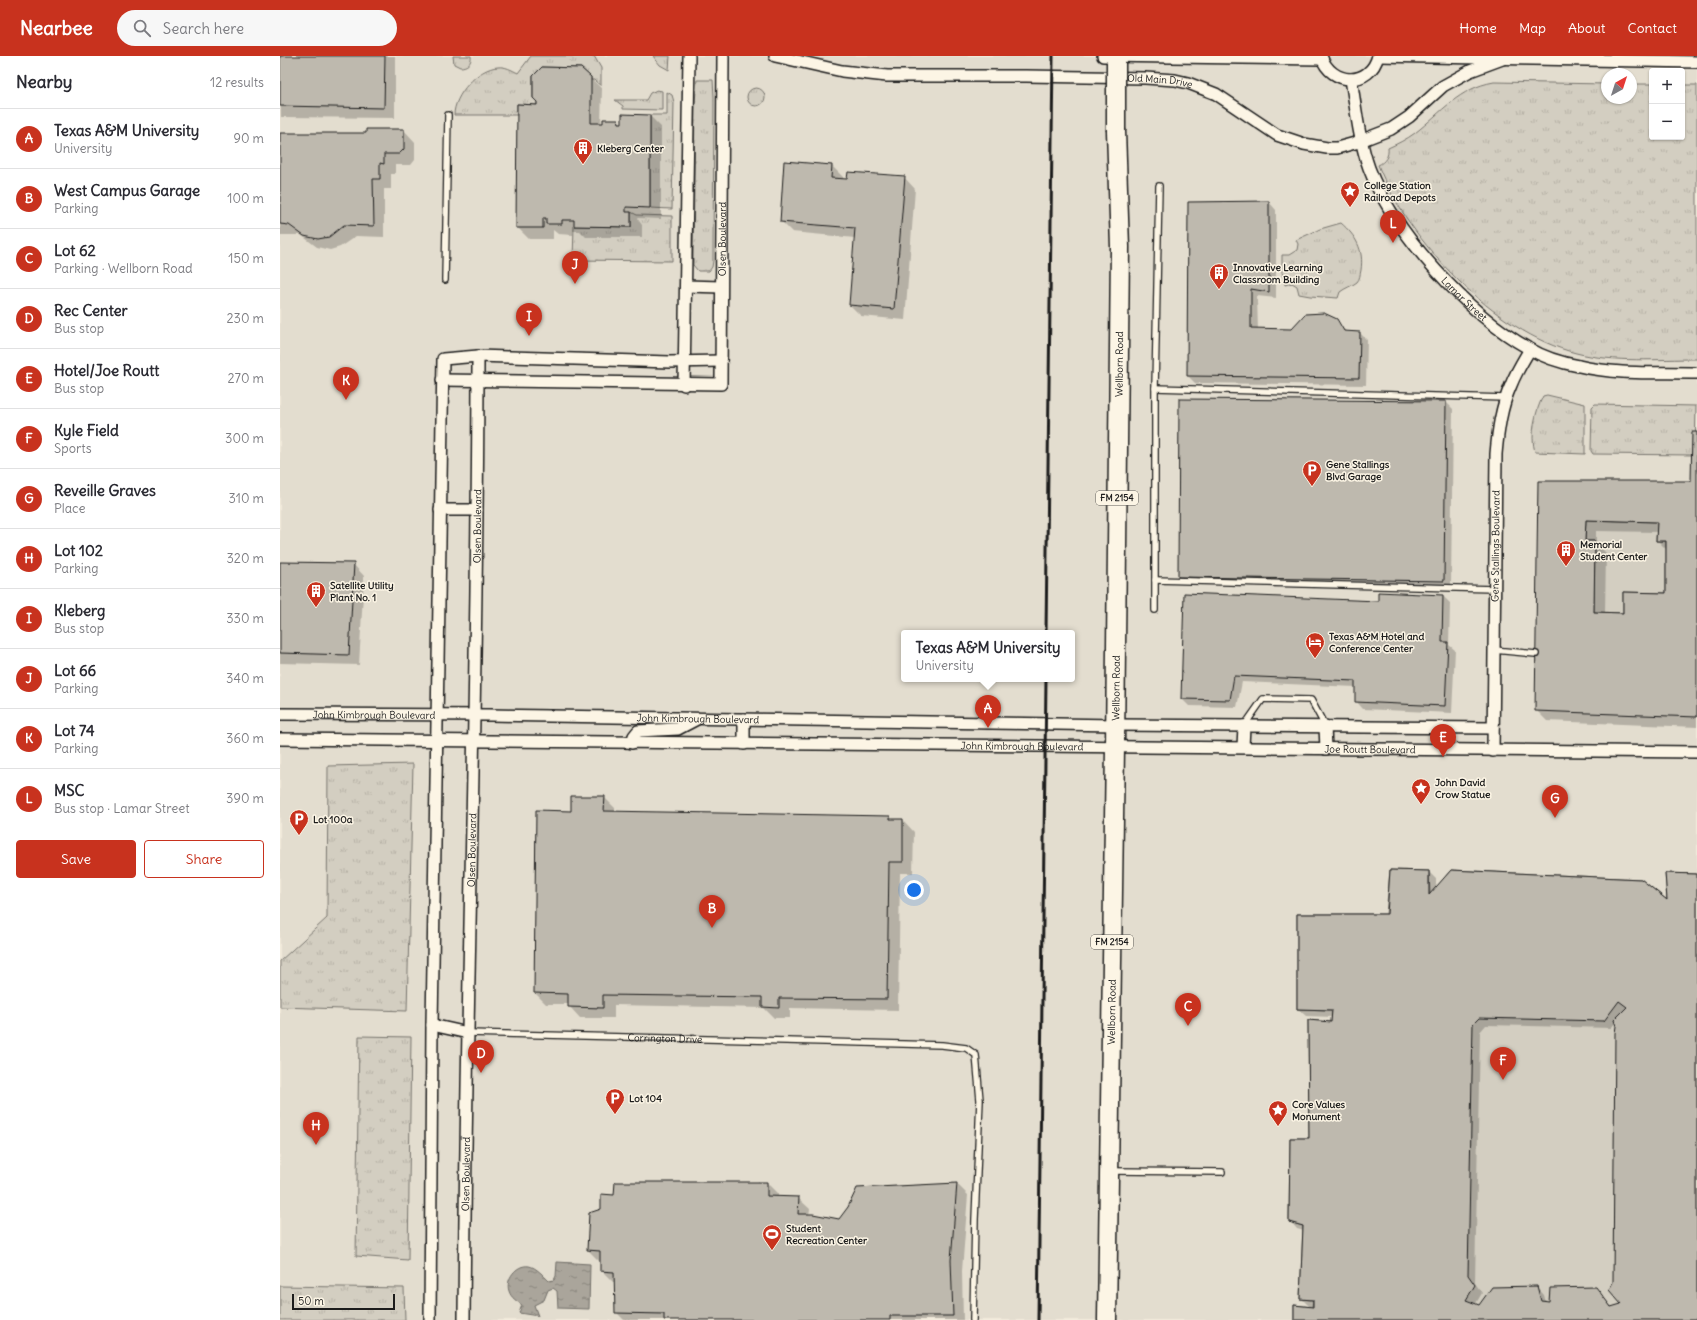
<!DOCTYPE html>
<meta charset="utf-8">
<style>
:root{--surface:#fff;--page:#f7f7f7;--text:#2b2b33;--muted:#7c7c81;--line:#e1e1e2;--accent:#c8321e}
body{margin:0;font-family:Delius,sans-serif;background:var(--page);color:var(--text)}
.controls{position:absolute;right:12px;top:12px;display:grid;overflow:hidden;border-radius:4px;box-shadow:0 1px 3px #0004}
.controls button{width:36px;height:36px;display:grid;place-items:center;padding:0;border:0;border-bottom:1px solid var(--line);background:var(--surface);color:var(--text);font:20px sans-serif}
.compass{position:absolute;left:1321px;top:12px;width:36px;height:36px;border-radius:50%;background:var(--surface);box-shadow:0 1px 3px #0004;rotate:39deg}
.scale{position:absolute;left:12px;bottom:10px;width:103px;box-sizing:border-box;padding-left:4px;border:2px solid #1c1c1c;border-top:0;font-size:11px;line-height:14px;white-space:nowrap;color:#1c1c1c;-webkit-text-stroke:3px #fcf5e5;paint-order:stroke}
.you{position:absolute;left:634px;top:834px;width:14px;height:14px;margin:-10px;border:3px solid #fff;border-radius:50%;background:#1a73e8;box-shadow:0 0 0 6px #1a73e833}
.badge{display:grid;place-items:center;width:26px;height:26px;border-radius:50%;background:var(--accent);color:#fff;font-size:13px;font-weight:700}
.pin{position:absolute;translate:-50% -33px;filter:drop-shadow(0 1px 2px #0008)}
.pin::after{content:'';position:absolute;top:21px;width:14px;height:12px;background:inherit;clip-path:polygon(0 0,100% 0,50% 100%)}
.popup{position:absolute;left:621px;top:574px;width:174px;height:52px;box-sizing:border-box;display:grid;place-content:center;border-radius:4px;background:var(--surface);filter:drop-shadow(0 1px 3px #0005);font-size:13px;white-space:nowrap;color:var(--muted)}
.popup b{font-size:15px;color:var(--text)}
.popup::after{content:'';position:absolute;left:50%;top:100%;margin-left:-8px;border:8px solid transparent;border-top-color:var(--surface)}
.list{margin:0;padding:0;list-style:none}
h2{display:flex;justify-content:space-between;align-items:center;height:52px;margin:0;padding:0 16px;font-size:17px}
h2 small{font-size:13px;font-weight:400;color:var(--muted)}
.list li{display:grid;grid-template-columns:26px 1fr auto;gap:12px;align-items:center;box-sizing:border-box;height:60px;padding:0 16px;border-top:1px solid var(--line)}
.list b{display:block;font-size:15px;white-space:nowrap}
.list p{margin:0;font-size:13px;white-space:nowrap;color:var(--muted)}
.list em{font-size:13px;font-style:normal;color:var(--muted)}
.actions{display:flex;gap:8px;padding:12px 16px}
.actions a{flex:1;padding:9px 0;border:1px solid var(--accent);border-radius:4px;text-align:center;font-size:14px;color:var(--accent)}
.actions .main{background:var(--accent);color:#fff}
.icon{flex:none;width:22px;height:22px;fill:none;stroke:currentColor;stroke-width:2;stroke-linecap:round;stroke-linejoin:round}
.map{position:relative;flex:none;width:1417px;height:1264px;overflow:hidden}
header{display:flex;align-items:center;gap:24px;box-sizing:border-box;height:56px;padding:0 20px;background:var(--accent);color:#fff}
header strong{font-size:19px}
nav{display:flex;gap:22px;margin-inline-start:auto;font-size:14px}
.search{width:280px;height:36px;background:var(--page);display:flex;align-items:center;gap:10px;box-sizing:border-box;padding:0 14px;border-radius:22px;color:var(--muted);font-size:15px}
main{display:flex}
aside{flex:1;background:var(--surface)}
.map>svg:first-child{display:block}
</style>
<header>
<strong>Nearbee</strong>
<div class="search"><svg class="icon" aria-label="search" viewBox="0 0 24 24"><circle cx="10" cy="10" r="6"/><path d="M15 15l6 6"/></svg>Search here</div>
<nav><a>Home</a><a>Map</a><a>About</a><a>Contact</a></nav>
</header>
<main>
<aside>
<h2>Nearby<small>12 results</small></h2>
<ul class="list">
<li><span class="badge">A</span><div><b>Texas A&amp;M University</b><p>University</p></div><em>90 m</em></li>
<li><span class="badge">B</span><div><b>West Campus Garage</b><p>Parking</p></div><em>100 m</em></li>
<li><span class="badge">C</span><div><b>Lot 62</b><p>Parking · Wellborn Road</p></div><em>150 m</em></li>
<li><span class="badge">D</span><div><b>Rec Center</b><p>Bus stop</p></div><em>230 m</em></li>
<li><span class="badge">E</span><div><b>Hotel/Joe Routt</b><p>Bus stop</p></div><em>270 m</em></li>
<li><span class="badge">F</span><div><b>Kyle Field</b><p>Sports</p></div><em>300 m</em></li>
<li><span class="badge">G</span><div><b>Reveille Graves</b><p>Place</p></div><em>310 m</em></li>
<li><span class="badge">H</span><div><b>Lot 102</b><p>Parking</p></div><em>320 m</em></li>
<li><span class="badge">I</span><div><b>Kleberg</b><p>Bus stop</p></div><em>330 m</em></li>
<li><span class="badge">J</span><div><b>Lot 66</b><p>Parking</p></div><em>340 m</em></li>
<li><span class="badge">K</span><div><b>Lot 74</b><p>Parking</p></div><em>360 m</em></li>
<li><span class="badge">L</span><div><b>MSC</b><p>Bus stop · Lamar Street</p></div><em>390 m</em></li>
</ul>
<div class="actions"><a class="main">Save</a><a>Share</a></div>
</aside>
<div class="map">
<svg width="1417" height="1264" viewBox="0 0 1417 1264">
<defs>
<pattern id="grass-tufts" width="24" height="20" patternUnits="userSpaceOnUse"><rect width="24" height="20" fill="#d3cec1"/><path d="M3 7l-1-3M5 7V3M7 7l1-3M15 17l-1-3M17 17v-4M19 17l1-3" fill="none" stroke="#b5b0a5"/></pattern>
<pattern id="water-ripples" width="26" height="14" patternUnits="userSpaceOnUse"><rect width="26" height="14" fill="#aaa59b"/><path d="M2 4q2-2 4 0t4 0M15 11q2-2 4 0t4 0" fill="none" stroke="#8a867e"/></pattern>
</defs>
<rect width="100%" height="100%" fill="#f3ecdd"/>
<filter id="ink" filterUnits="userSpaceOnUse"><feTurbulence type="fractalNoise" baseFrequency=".025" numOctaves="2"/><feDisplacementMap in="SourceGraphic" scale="8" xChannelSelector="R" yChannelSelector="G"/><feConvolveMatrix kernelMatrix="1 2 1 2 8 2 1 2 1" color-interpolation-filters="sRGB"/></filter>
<g filter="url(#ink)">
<path fill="#e3ddcf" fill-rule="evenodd" d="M0 0H1417V1264H0ZM1372 15H1402V81H1372ZM1327 18H1351V42H1327ZM624 577H792V623H624Z"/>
<g fill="url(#grass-tufts)" stroke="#78756e">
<path d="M173 0H191C192 7 187 11 180 11L174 8Z"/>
<path d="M251 0H314L321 12V30L314 24H311V21L301 12 262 11 253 20V42L257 46V49L237 48V59H174C174 39 198 12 218 11 225 10 232 14 238 17Z"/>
<path d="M373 0H390L389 14 380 9Z"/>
<path d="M417 24H433L434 41 433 205 432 211 429 215H418L413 209 415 46Z"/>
<path d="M1214 26 1327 28V42H1351V28H1372V81H1402V29H1417V303C1378 303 1335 307 1296 297 1215 277 1128 185 1098 109 1105 106 1109 100 1108 92 1117 88 1127 83 1135 77 1162 56 1179 32 1214 26Z"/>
<circle cx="476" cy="41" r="9"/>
<path d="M377 34 382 35V54L343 53V50L335 44H366L370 37Z"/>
<path d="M387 36 392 39 394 46 392 153 370 152V59H387Z"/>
<path d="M351 156 357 159 392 160V205L293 204 294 170 351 171Z"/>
<path d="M1061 167C1076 180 1084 194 1081 214 1080 218 1080 223 1077 226 1072 230 1065 232 1060 236L1058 242 1030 240 1019 238 1017 230 1012 227 1005 229 1002 216V199H1009L1017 194 1018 188 1016 184 1040 173Z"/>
<path d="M1267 339 1305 348V398L1255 396C1250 379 1255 356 1263 340Z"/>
<path d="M1315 348 1416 350 1415 399 1313 398 1311 395 1312 351Z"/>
<path d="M133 708 127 955 0 951V905L47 862 48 710Z"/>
<path d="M79 980 131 981 128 1204 76 1200Z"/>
<path d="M0 1230 124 1232 125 1264H0Z"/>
</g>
<g fill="#d3cec1" stroke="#78756e">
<path d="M1306 464 1377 466 1376 485H1386V537L1343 536V557L1314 556 1315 485H1305Z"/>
<path d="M1110 814 1149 815 1150 839 1171 814 1361 823 1387 844 1385 817 1417 818V1264H1014V1249L1032 1251 1033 1244 1020 1243 1023 1170 1009 1166 1010 1082H1029L1028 964 1051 966 1052 954 1017 953V858H1106Z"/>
</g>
<path fill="url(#water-ripples)" stroke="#716e68" d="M277 1206 310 1208 309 1253 278 1252 277 1235 273 1232 268 1234 264 1244 254 1249 258 1260 239 1257 242 1249C237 1245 231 1242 229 1235 225 1224 236 1208 249 1210 256 1211 264 1220 269 1225L274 1224 276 1220Z"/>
<g fill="#0003" fill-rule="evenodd">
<path d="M0 0H115V62L1 61Z"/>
<path d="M301 13 322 33 321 68 338 64 343 69 370 60 381 71V163L357 162 362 169V181H306L300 175H293V179L278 178 273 174V183H249L237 171 258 50Z"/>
<path d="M124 74 135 86V104L131 109H115V118H111V133H104V181L76 180 60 191 50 194 37 191 21 179H0V78H87Z"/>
<path d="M552 110 563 121V123L624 121 635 133 625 264 581 260 570 249 575 182 512 176 501 165Z"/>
<path d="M989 146 996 154V242L977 240 978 274H1012L1056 264 1067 277H1080L1087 284 1086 329 915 327 908 320 909 147Z"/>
<path d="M1166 346 1173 353 1171 532 907 528 899 520Z"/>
<path d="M1417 377V671L1267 665 1256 654 1259 426H1412ZM1316 475 1378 476 1377 484 1387 494V538L1344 558H1325L1326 497 1316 487Z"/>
<path d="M0 507 73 508 84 520 79 609 0 607Z"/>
<path d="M1163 540 1170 547 1169 589 1175 594 1172 657 1083 653 1076 645V631L962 626 957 651 909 650 902 643 1099 546Z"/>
<path d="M324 741 335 752V756L609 761 613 764H623L634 776 633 817H620L618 954 510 952V962H494L484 952 334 949V962H300L289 950V948H266L255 937 292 756Z"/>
<path d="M1111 815 1149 816 1156 823V833L1388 847 1417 819V1264H1015L1034 1252V1250H1029L1021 1242 1024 1175 1017 1173 1010 1165 1030 1083 1053 961 1026 960 1018 953 1108 859ZM1336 966 1337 970 1334 1227 1343 1248 1332 1251 1315 1232 1266 1247 1264 1239 1257 1231 1199 1250 1195 1249 1202 1237 1195 1227 1200 976 1206 969 1331 972Z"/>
<path d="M487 1127 498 1138V1141L518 1142 530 1153 529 1159 560 1164 677 1128 688 1139 682 1215 683 1264H344L336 1256 335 1226H333L321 1214V1205H319L308 1194 322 1154 335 1140Z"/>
</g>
<g fill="#beb9ae" stroke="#1c1c1c" fill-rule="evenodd">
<path d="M0 0H105L104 52 0 50Z"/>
<path d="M262 11 301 12 311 21V67H323V63H338L339 67H342V58L370 59V152L346 151V156H351V171L294 170V164H282V168H266V162H263V172H236L237 48 257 49V46L253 42V20Z"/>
<path d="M86 73H124V93L119 98H104V108L100 107V123H93L94 170 64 169 49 181 38 183 24 180 9 169 0 168V77H86Z"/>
<path d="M504 105 552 109 551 122 567 123 568 116 625 120 614 253 569 249 575 172 500 166Z"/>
<path d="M989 145V236L971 233V272L1011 273 1025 258 1044 257 1057 263 1064 275 1080 276 1079 322 907 320 908 146Z"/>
<path d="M899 343 1166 345 1164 525 898 521Z"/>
<path d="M1412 376H1417V661L1255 655 1258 425H1411ZM1306 464 1377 466 1376 485H1386V537L1343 536V557L1314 556 1315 485H1305Z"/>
<path d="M0 506 74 507 69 599 0 597Z"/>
<path d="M1098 536 1163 539 1162 586H1168L1165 650 1075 646V625L954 620 950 644 901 643 904 537 1098 545Z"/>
<path d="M291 740H325L324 755 610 760V763H623V806H609L607 943 499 942V952L482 951V941L323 939V952L288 951V938L254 937 256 754 291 755Z"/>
<path d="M1110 814 1149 815V839L1171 814 1361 823 1387 844 1385 817 1417 818V1264H1014V1249L1033 1251V1244L1020 1243 1023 1170 1009 1166 1010 1082H1029L1028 964 1051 966 1052 954 1017 953V858H1107ZM1339 945 1347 951 1334 964 1336 970 1335 977 1333 1226 1329 1234 1341 1248 1331 1251 1316 1231 1270 1232 1269 1246 1261 1245 1257 1230 1212 1231 1199 1249 1186 1244 1195 1229 1188 1219 1193 968 1199 962 1324 965Z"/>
<path d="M335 1126H487V1140L519 1141 518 1158H533L559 1163 568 1151 577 1132 677 1127 671 1204 673 1260H610V1264H384V1258L335 1257 334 1216 320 1215V1195L307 1194 309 1157 321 1153V1138L334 1139Z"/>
</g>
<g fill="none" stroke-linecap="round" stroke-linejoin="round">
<g stroke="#1c1c1c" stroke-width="8">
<g id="lane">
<path d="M165 224 168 59"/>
<path d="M875 332 1226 342"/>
<path d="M875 524 1214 533"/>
<path d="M875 554V332L879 130"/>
<path d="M1214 594 1256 598"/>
<path d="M964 670 983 643 1031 644 1045 670"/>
<path id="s1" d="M188 977 662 989 686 992 696 999 700 1044 695 1163 693 1264"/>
<path d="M832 1115 942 1116"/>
</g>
</g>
<g stroke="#1c1c1c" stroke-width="14">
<g id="street">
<path id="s2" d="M495 0 562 15 607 20H746L865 22 895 24 908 27 936 38 997 79 1024 88 1047 92H1057L1075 87 1111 73 1129 61 1163 30 1190 15 1225 2"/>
<path d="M823 0 1042 3"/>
<path d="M1041 0C1051 30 1090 31 1098 0"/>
<path d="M1098 0 1417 6"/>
<path id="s3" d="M1071 23C1076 53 1079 84 1089 112 1113 176 1189 259 1248 292 1263 301 1282 307 1299 310 1335 319 1380 316 1417 317"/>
<path d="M406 230 441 231"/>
<path id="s4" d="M162 324 441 328 443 0"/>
<path d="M404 329 409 0"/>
<path d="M160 454H197"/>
<path id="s5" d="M0 658 210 659 836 669 1213 672"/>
<path d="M1045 670 1046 693"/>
<path id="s6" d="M0 683 1417 696"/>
<path d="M352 687 354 680 358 675 398 673 417 663"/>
<path d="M464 688V663"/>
<path d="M963 691 964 670"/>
<path id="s7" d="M1213 695 1216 398C1218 375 1221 351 1231 329 1236 316 1243 305 1250 293"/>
<path d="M152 969 188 977"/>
<path d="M150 1264 152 969 163 303 198 300 390 306 441 305"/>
<path id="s8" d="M184 1264C186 943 198 622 198 300"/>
</g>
</g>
<g stroke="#1c1c1c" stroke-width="21">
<g id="primary">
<path d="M836 0V16"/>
<path id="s9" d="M827 1264 835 691 840 191 836 75"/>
</g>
</g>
<use href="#lane" stroke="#fcf5e5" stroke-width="5.5"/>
<use href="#street" stroke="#fcf5e5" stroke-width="11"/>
<use href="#primary" stroke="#fcf5e5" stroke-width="18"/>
<g stroke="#1c1c1c" stroke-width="3">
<path d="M766 577 773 0"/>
<path d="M758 1264 766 623"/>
</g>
<g stroke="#1c1c1c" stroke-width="21" stroke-linecap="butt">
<path id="primary-bridge" d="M836 75V16"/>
</g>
<use href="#primary-bridge" stroke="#fcf5e5" stroke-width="18"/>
</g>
</g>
<defs>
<g id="building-pin" transform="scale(1)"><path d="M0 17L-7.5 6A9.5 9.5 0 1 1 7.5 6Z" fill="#c8321e" stroke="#fcf5e5"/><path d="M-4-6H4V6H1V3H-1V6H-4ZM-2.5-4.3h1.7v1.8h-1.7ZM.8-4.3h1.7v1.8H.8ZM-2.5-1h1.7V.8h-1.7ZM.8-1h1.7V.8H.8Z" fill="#fff"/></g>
<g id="sight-pin" transform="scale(1)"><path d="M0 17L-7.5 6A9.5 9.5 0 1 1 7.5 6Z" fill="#c8321e" stroke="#fcf5e5"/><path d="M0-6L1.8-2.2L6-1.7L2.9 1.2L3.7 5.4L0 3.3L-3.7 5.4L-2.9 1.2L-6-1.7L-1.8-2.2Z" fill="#fff"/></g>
<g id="parking-pin" transform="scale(1)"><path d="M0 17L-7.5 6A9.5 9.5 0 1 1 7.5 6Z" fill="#c8321e" stroke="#fcf5e5"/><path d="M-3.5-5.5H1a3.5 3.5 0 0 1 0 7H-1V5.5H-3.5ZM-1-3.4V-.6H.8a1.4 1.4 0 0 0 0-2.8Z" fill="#fff"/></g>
<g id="hotel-pin" transform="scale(1)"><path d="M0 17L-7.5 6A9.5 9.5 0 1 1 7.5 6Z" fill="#c8321e" stroke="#fcf5e5"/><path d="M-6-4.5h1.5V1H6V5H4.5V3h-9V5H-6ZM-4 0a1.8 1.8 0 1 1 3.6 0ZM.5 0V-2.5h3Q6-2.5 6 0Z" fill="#fff"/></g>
<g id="stadium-pin" transform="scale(1)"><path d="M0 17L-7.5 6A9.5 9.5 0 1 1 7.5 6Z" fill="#c8321e" stroke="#fcf5e5"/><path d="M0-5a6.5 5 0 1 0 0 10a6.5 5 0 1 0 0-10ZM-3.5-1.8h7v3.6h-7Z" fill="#fff"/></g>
</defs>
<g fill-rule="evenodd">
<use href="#building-pin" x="303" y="92"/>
<use href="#sight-pin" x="1070" y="135"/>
<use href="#building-pin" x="939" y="217"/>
<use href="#parking-pin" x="1032" y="414"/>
<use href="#building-pin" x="1286" y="494"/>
<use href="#building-pin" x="36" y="535"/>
<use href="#hotel-pin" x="1035" y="586"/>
<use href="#sight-pin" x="1141" y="732"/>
<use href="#parking-pin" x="19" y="763"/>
<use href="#parking-pin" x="335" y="1042"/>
<use href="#sight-pin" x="998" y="1054"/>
<use href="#stadium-pin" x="492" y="1178"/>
</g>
<g text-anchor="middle" stroke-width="3" stroke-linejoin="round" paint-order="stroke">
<g fill="#fcf5e5" stroke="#5f5d58" stroke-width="1">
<rect x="816" y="435" width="42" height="14" rx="3"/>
<rect x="811" y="879" width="42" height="14" rx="3"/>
</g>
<g font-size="9" font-weight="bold" fill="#1c1c1c">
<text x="837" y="445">FM 2154</text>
<text x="832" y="889">FM 2154</text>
</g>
<g font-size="10" fill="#1c1c1c" stroke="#fcf5e5">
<text dy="4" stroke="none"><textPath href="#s2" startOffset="387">Old Main Drive</textPath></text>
<text dy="4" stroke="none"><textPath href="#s4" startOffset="424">Olsen Boulevard</textPath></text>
<text dy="4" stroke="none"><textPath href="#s3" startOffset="254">Lamar Street</textPath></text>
<text dy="4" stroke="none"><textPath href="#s9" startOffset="956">Wellborn Road</textPath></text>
<text dy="4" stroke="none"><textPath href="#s8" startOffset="794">Olsen Boulevard</textPath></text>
<text dy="4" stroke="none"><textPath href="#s7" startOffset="205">Gene Stallings Boulevard</textPath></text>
<text dy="4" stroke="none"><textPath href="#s9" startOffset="632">Wellborn Road</textPath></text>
<text dy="4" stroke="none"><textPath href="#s5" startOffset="94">John Kimbrough Boulevard</textPath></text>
<text dy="4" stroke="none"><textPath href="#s5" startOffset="418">John Kimbrough Boulevard</textPath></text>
<text dy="4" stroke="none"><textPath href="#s6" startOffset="742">John Kimbrough Boulevard</textPath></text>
<text dy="4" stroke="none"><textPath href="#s6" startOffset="1090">Joe Routt Boulevard</textPath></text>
<text dy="4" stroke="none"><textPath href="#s8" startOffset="470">Olsen Boulevard</textPath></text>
<text dy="4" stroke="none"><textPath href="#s9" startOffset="308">Wellborn Road</textPath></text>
<text dy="4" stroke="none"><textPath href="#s1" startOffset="197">Corrington Drive</textPath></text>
<text dy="4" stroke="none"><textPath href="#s8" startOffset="146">Olsen Boulevard</textPath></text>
</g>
<g font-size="10" font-weight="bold" fill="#1c1c1c" stroke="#fcf5e5" text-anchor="start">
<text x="317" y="96">Kleberg Center</text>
<text x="1084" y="133">College Station<tspan x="1084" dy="12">Railroad Depots</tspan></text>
<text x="953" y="215">Innovative Learning<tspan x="953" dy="12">Classroom Building</tspan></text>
<text x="1046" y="412">Gene Stallings<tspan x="1046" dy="12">Blvd Garage</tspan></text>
<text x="1300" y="492">Memorial<tspan x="1300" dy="12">Student Center</tspan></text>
<text x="50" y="533">Satellite Utility<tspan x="50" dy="12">Plant No. 1</tspan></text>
<text x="1049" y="584">Texas A&amp;M Hotel and<tspan x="1049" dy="12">Conference Center</tspan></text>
<text x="1155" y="730">John David<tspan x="1155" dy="12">Crow Statue</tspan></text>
<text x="33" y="767">Lot 100a</text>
<text x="349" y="1046">Lot 104</text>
<text x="1012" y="1052">Core Values<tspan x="1012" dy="12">Monument</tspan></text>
<text x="506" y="1176">Student<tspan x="506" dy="12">Recreation Center</tspan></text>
</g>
</g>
</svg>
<div class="controls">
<button>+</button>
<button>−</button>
</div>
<svg class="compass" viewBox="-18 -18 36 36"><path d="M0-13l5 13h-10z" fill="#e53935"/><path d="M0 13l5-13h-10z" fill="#7c7c81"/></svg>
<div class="scale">50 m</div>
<div class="you"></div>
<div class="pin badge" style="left:708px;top:672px">A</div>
<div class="popup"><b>Texas A&amp;M University</b>University</div>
<div class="pin badge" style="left:432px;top:872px">B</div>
<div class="pin badge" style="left:908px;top:970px">C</div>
<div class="pin badge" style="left:201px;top:1017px">D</div>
<div class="pin badge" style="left:1163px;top:701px">E</div>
<div class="pin badge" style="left:1223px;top:1024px">F</div>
<div class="pin badge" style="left:1275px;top:762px">G</div>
<div class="pin badge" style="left:36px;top:1089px">H</div>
<div class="pin badge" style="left:249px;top:280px">I</div>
<div class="pin badge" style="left:295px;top:228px">J</div>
<div class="pin badge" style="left:66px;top:344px">K</div>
<div class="pin badge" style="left:1113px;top:187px">L</div>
</div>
</main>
